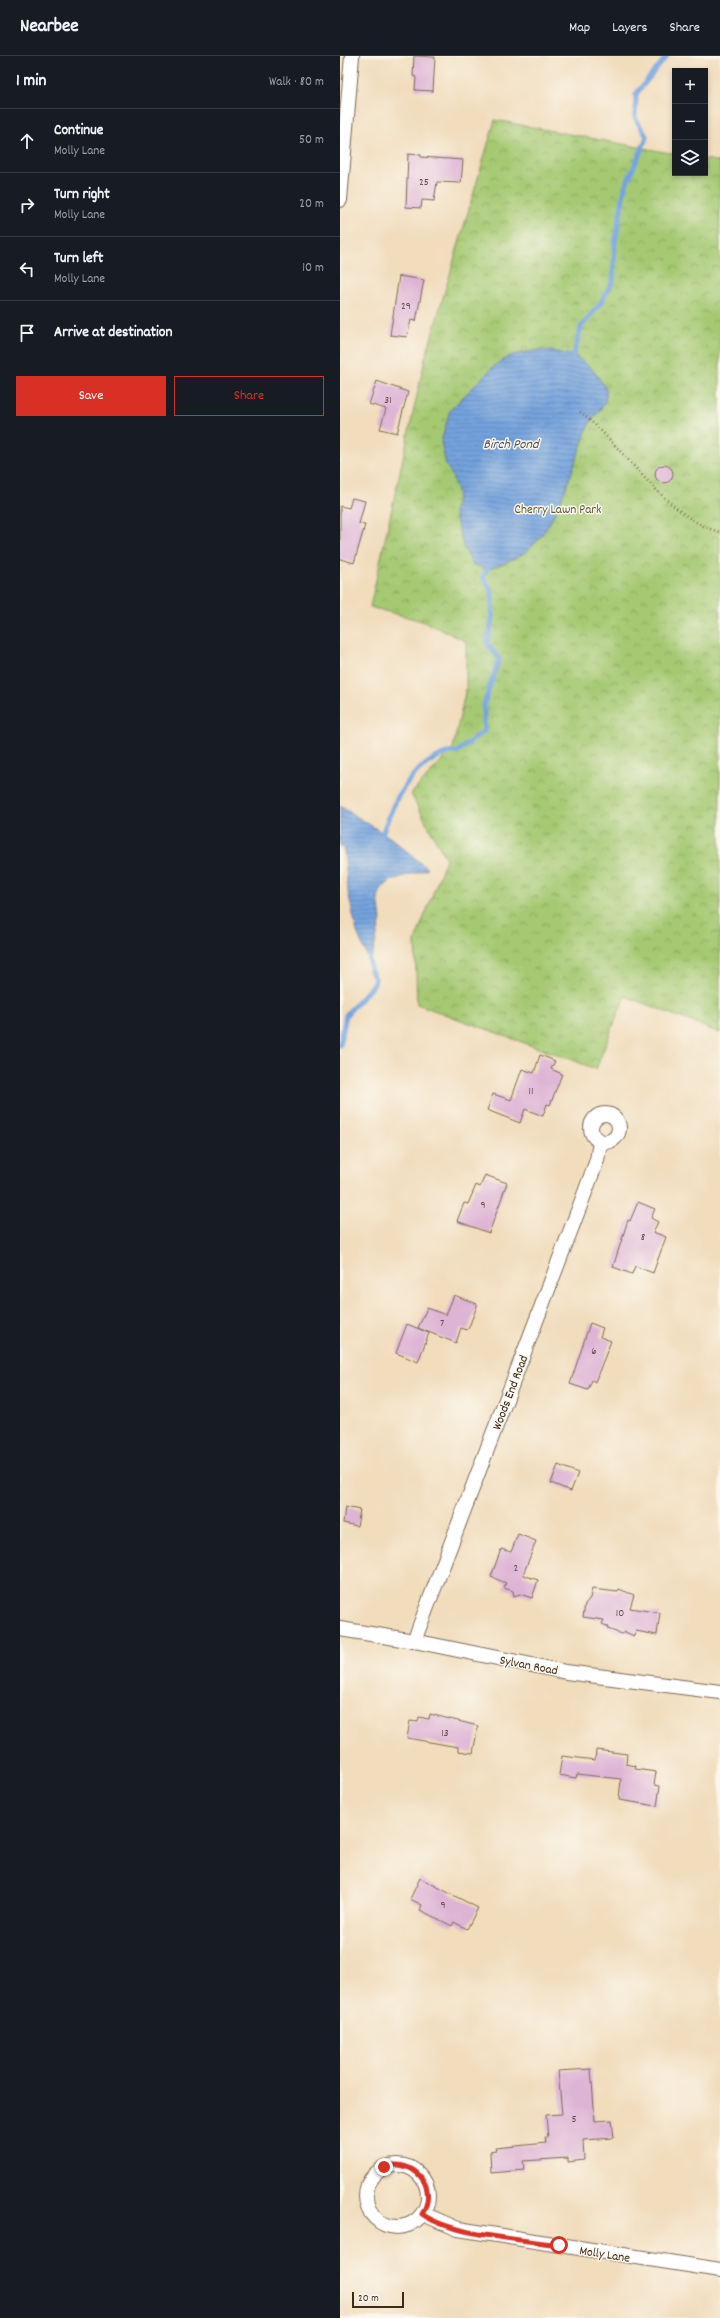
<!DOCTYPE html>
<meta charset="utf-8">
<style>
:root{--surface:#171b24;--page:#20242c;--text:#f1f3f6;--muted:#9ea1a6;--line:#363941;--accent:#d93025}
body{margin:0;font-family:Dekko,sans-serif;background:var(--page);color:var(--text)}
.controls{position:absolute;right:12px;top:12px;display:grid;overflow:hidden;border-radius:0px;box-shadow:0 2px 6px #0003}
.controls button{width:36px;height:36px;display:grid;place-items:center;padding:0;border:0;border-bottom:1px solid var(--line);background:var(--surface);color:var(--text);font:20px sans-serif}
.scale{position:absolute;left:12px;bottom:10px;width:52px;box-sizing:border-box;padding-left:4px;border:2px solid #3b2a1e;border-top:0;font-size:11px;line-height:14px;white-space:nowrap;color:#3b2a1e;-webkit-text-stroke:3px #fbf7ec;paint-order:stroke}
.stop{position:absolute;width:12px;height:12px;margin:-9px;border:3px solid #d93025;border-radius:50%;background:#fff}
.stop.end{background:#d93025;border-color:#fff;box-shadow:0 1px 4px #0008}
.list{margin:0;padding:0;list-style:none}
h2{display:flex;justify-content:space-between;align-items:center;height:52px;margin:0;padding:0 16px;font-size:17px}
h2 small{font-size:13px;font-weight:400;color:var(--muted)}
.list li{display:grid;grid-template-columns:26px 1fr auto;gap:12px;align-items:center;box-sizing:border-box;height:64px;padding:0 16px;border-top:1px solid var(--line)}
.list b{display:block;font-size:15px;white-space:nowrap}
.list p{margin:0;font-size:13px;white-space:nowrap;color:var(--muted)}
.list em{font-size:13px;font-style:normal;color:var(--muted)}
.actions{display:flex;gap:8px;padding:12px 16px}
.actions a{flex:1;padding:9px 0;border:1px solid var(--accent);border-radius:0px;text-align:center;font-size:14px;color:var(--accent)}
.actions .main{background:var(--accent);color:#fff}
.icon{flex:none;width:22px;height:22px;fill:none;stroke:currentColor;stroke-width:2;stroke-linecap:round;stroke-linejoin:round}
.map{position:relative;flex:none;width:380px;height:2262px;overflow:hidden}
header{display:flex;align-items:center;gap:24px;box-sizing:border-box;height:56px;padding:0 20px;background:var(--surface);border-bottom:1px solid var(--line)}
header strong{font-size:19px}
nav{display:flex;gap:22px;margin-inline-start:auto;font-size:14px}
main{display:flex}
aside{flex:1;background:var(--surface)}
.map>svg:first-child{display:block}
</style>
<header>
<strong>Nearbee</strong>
<nav><a>Map</a><a>Layers</a><a>Share</a></nav>
</header>
<main>
<aside>
<h2>1 min<small>Walk · 80 m</small></h2>
<ul class="list">
<li><svg class="icon" aria-label="ahead" viewBox="0 0 24 24"><path d="M12 20V5M6 11l6-6 6 6"/></svg><div><b>Continue</b><p>Molly Lane</p></div><em>50 m</em></li>
<li><svg class="icon" aria-label="right" viewBox="0 0 24 24"><path d="M7 20v-9h11M14 6l5 5-5 5"/></svg><div><b>Turn right</b><p>Molly Lane</p></div><em>20 m</em></li>
<li><svg class="icon" aria-label="left" viewBox="0 0 24 24"><path d="M17 20v-9H6M10 6l-5 5 5 5"/></svg><div><b>Turn left</b><p>Molly Lane</p></div><em>10 m</em></li>
<li><svg class="icon" aria-label="arrive" viewBox="0 0 24 24"><path d="M6 21V4h12l-3 4 3 4H6"/></svg><div><b>Arrive at destination</b></div></li>
</ul>
<div class="actions"><a class="main">Save</a><a>Share</a></div>
</aside>
<div class="map">
<svg width="380" height="2262" viewBox="0 0 380 2262">
<defs>
<pattern id="park-crowns" width="20" height="18" patternUnits="userSpaceOnUse"><rect width="20" height="18" fill="#a5c972"/><path d="M2 6a3 3 0 1 1 6 0M12 15a3 3 0 1 1 6 0" fill="none" stroke="#88a35d"/></pattern>
<pattern id="water-rules" width="6" height="5" patternUnits="userSpaceOnUse"><rect width="6" height="5" fill="#74a3de"/><path d="M0 2.5h6" fill="none" stroke="#6085b3"/></pattern>
</defs>
<rect width="100%" height="100%" fill="#fbf7ec"/>
<filter id="ink" filterUnits="userSpaceOnUse"><feTurbulence type="fractalNoise" baseFrequency=".025" numOctaves="2"/><feDisplacementMap in="SourceGraphic" scale="8" xChannelSelector="R" yChannelSelector="G"/><feConvolveMatrix kernelMatrix="1 2 1 2 8 2 1 2 1" color-interpolation-filters="sRGB"/></filter>
<filter id="wash" filterUnits="userSpaceOnUse"><feTurbulence type="fractalNoise" baseFrequency=".012" numOctaves="4" result="noise"/><feDisplacementMap in="SourceGraphic" scale="16" xChannelSelector="R" yChannelSelector="G"/><feGaussianBlur stdDeviation="0.9" result="paint"/><feColorMatrix in="noise" values="0 0 0 0 0 0 0 0 0 0 0 0 0 0 0 0 0 1.4 0 .05"/><feComposite in="paint" operator="in"/></filter>
<g filter="url(#wash)">
<rect width="100%" height="100%" fill="#f1dcbc"/>
<path fill="url(#park-crowns)" stroke="#707a48" d="M155 64 335 98V117H365V103L380 106V977L285 940 256 1013 77 948 75 885 106 803 71 738 113 692 126 632V585L82 565 30 551 85 303Z"/>
<g fill="url(#water-rules)" stroke="#58667e">
<path d="M198 294C223 295 246 300 260 324 262 327 266 331 266 334 268 352 254 357 248 371 234 406 218 470 188 494 177 503 160 508 147 514L132 508 123 490 114 456 118 438 111 417 106 409 101 386 110 354 155 309 172 299Z"/>
<path d="M0 750 51 782 88 813 52 824 42 832 38 841 41 864 32 901 29 902 27 900 17 876 8 836 4 794 0 789Z"/>
</g>
<g fill="none" stroke-linecap="round" stroke-linejoin="round">
<g stroke="#74a3de" stroke-width="5">
<path d="M232 304 241 271 260 248 273 225 275 186 285 131 307 81 295 62 296 38 327 0"/>
<path d="M40 784C51 754 61 724 89 706 101 699 103 696 117 696L144 675V648L159 603 147 587 152 564V536L143 521 149 509"/>
<path d="M0 989 6 959 34 928 35 922 30 913 29 895"/>
</g>
</g>
<g id="blocks">
<g fill="#deb4d5">
<path d="M74 0 95 1 93 35 75 34 76 21 73 20Z"/>
<path d="M68 98 81 99V101L123 104 121 127 97 126 94 145 82 144 81 152 66 151Z"/>
<path d="M59 220 84 224 76 265 71 264 67 281 50 279Z"/>
<path d="M37 325 68 336 57 377 40 373 46 353 29 348Z"/>
<circle cx="324" cy="418" r="9"/>
<path d="M12 442 25 445 19 468 25 469 14 507 0 503V450L9 452Z"/>
<path d="M200 999 215 1005 211 1013 222 1018 210 1049 207 1048 203 1060 185 1053 180 1067 147 1054 153 1038 171 1044 182 1013 194 1017Z"/>
<path d="M145 1119 167 1127 149 1177 117 1165 124 1147 128 1148 136 1129 140 1131Z"/>
<path d="M298 1146 315 1153 311 1162 318 1166 313 1176 326 1181 313 1217 295 1210 292 1218 273 1211 288 1164 290 1165Z"/>
<path d="M114 1239 137 1248V1250L129 1271 127 1274 121 1272 116 1287 78 1272 87 1252 106 1259Z"/>
<path d="M250 1267 263 1272 260 1281 271 1285 255 1326 252 1324 248 1334 230 1328Z"/>
<path d="M67 1268 89 1277 78 1306 56 1297Z"/>
<path d="M218 1409 238 1417 231 1435 211 1427Z"/>
<path d="M5 1451 20 1454 17 1470 3 1467Z"/>
<path d="M178 1478 196 1485 183 1519 198 1524 192 1542 180 1538 174 1540 173 1535 164 1532 166 1527 151 1521 161 1493 171 1496Z"/>
<path d="M252 1533 278 1536 279 1533 294 1539 290 1552 320 1557 317 1579 296 1575 294 1580 285 1576 281 1578 268 1573 267 1570 262 1568 264 1564 243 1561 245 1548 250 1542Z"/>
<path d="M90 1658 138 1670 133 1697 118 1695V1691L67 1682 70 1665 78 1666 79 1661 89 1663Z"/>
<path d="M256 1694 287 1698 286 1708 296 1710 295 1713 316 1716 314 1729 320 1730 317 1750 279 1744 281 1723 237 1718 236 1722 219 1719 222 1700 255 1704Z"/>
<path d="M80 1822 138 1852 127 1873 114 1866 112 1870 80 1854 82 1849 70 1843Z"/>
<path d="M251 2013 255 2065 272 2064 274 2082 243 2084 244 2104 228 2106V2102L183 2105 184 2114 151 2117 150 2096 157 2095 156 2092 206 2087 205 2082H208L206 2059 222 2058 218 2015Z"/>
</g>
</g>
</g>
<g filter="url(#ink)">
<use href="#blocks" fill-opacity="0" stroke="#7b6855" stroke-width="1"/>
<g fill="none" stroke-linecap="round" stroke-linejoin="round">
<g stroke="#7b6855" stroke-width="16">
<g id="minor">
<path d="M0 144 12 0"/>
<circle cx="265" cy="1072" r="14"/>
<path d="M0 1573 74 1585 226 1616 380 1636"/>
<path d="M74 1585 241 1147 257 1104 260 1086"/>
<circle cx="57" cy="2140" r="31"/>
<path d="M83 2158 118 2173 380 2214"/>
</g>
</g>
<path stroke="#7b6855" stroke-width="2.5" stroke-dasharray="1 3" stroke-linecap="butt" d="M240 356C283 389 327 463 380 476"/>
<use href="#minor" stroke="#fff" stroke-width="14"/>
</g>
</g>
<g fill="none" stroke-linecap="round" stroke-linejoin="round" filter="url(#ink)">
<path stroke="#d93025" stroke-width="5" d="M44 2111C74 2101 99 2131 82 2158 113 2180 181 2183 219 2189"/>
</g>
<g text-anchor="middle" stroke-width="3" stroke-linejoin="round" paint-order="stroke">
<g font-size="11" fill="#644c4c">
<text x="84" y="129">25</text>
<text x="66" y="253">29</text>
<text x="48" y="347">31</text>
<text x="191" y="1038">11</text>
<text x="143" y="1152">9</text>
<text x="303" y="1184">8</text>
<text x="102" y="1270">7</text>
<text x="254" y="1298">6</text>
<text x="176" y="1515">2</text>
<text x="280" y="1560">10</text>
<text x="105" y="1680">13</text>
<text x="103" y="1852">9</text>
<text x="234" y="2066">5</text>
</g>
<g font-size="13" fill="#5b5a37" stroke="#fbf7ec">
<text x="218" y="457">Cherry Lawn Park</text>
</g>
<g font-size="13" fill="#3b2a1e" stroke="#fbf7ec">
<text transform="translate(169 1336) rotate(-69)" y="5">Woods End Road</text>
<text transform="translate(189 1608) rotate(11)" y="5">Sylvan Road</text>
<text transform="translate(265 2197) rotate(9)" y="5">Molly Lane</text>
</g>
<g font-size="14" font-style="italic" fill="#4f5461" stroke="#fbf7ec">
<text x="171" y="392">Birch Pond</text>
</g>
</g>
</svg>
<div class="controls">
<button>+</button>
<button>−</button>
<button><svg class="icon" aria-label="layers" viewBox="0 0 24 24"><path d="M12 4l9 5-9 5-9-5zM3 14l9 5 9-5"/></svg></button>
</div>
<div class="scale">20 m</div>
<div class="stop" style="left:219px;top:2189px"></div>
<div class="stop end" style="left:44px;top:2111px"></div>
</div>
</main>
